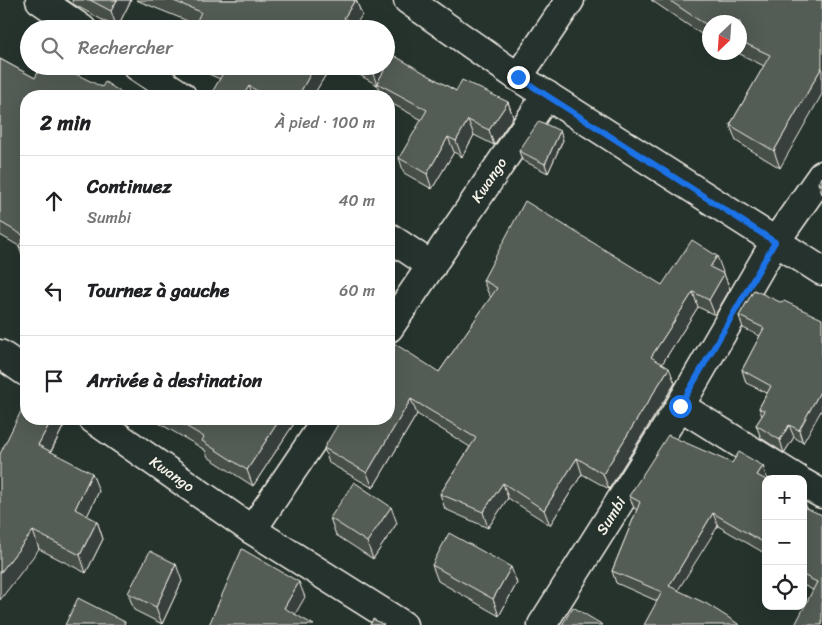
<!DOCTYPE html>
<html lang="fr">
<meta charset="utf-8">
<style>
:root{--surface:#fff;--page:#f6f6f6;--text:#202124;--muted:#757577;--line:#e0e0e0}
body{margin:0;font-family:Sriracha,sans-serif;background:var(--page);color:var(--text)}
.controls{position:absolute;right:15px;bottom:15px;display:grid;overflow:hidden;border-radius:10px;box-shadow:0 5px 20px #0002}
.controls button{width:45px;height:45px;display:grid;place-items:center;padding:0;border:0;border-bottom:1px solid var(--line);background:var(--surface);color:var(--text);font:25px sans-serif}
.compass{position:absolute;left:702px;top:15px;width:45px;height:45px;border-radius:50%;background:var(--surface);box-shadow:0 5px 20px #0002;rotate:205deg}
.stop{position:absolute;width:15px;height:15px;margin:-11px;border:4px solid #1a73e8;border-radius:50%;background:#fff}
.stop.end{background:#1a73e8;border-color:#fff;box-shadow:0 1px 5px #0008}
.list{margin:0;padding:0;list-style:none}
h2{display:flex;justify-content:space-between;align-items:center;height:65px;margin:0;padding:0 20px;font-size:21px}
h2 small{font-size:16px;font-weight:400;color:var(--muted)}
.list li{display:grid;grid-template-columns:32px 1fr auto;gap:15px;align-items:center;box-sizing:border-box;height:90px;padding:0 20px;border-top:1px solid var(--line)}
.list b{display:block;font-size:19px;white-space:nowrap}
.list p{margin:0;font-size:16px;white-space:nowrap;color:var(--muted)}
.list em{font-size:16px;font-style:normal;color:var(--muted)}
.icon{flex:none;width:28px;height:28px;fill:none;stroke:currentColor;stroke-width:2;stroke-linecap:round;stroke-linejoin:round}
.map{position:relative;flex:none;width:822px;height:625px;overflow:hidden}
.search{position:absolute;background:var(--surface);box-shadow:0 5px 20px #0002;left:20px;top:20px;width:375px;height:55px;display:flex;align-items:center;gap:12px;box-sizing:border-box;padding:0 18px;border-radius:28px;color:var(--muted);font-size:19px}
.panel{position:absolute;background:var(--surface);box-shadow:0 5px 20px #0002;left:20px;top:90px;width:375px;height:335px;border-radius:20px}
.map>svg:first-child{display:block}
</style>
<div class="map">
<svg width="822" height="625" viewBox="0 0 822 625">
<rect width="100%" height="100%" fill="#26332d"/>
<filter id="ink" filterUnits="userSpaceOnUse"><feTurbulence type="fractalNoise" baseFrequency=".02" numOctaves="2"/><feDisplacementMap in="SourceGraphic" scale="10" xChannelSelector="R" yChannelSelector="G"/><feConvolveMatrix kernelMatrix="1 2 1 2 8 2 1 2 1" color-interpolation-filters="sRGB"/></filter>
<g filter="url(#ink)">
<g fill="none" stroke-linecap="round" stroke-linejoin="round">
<g stroke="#f4f1e8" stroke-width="31">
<g id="street">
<path d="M40 0 82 29"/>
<path d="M408 0 518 77 822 271"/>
<path d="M137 66 182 96"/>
<path d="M518 77 570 0"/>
<path d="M389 237 432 266"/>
<path d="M389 328 547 95"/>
<path d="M0 354 26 372"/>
<path d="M680 406 797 479"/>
<path d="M93 419 252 530 403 625"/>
<path d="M803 483 822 494"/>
<path d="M252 530 327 419"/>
<path d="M542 625 680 406 775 242 822 175"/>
</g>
</g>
<use href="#street" stroke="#26332d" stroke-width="28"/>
</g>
<g fill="#474f49" stroke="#f4f1e8">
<path d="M72 0H131L117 28 73 4Z"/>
<path d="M136 0H356L362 15 195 24Z"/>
<path d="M651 0H822L780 168 736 141 730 125 764 66 736 52H740V22H710V40Z"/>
<path d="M392 56 456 91 508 102 513 117 494 145 474 135 462 157 454 152 432 189 404 173 399 158 422 120 389 102V96H382L377 85 344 66H386Z"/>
<path d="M0 59 35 78 102 87 26 96V264L25 263 19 246 0 235Z"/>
<path d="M191 66H331L313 96H210L220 79Z"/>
<path d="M560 131 563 140 548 173 522 160 519 151Z"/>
<path d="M822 177V194L818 183Z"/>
<path d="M723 272 722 273 724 274 730 289 715 315 698 307 662 364 675 383 609 489 582 474 550 525 508 498 488 528 445 509 440 494 470 447 417 414 373 488 329 463 324 448 439 372 491 297 489 295 483 280 662 285Z"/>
<path d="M754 290 803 443 794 437 784 453 761 438 756 425 762 416 759 408 767 393 746 383 742 370 760 336 743 328 739 316Z"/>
<path d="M67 419 51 452 99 491 87 516 97 521 103 539 86 573 39 549 0 454Z"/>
<path d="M152 419H297L253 486 208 457 205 450Z"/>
<path d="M732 463 763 466 767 479H766V554L718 526 657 601 616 583 612 571 637 510 634 508 629 496Z"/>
<path d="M803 502 805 503 807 508 822 625 813 590 803 585Z"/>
<path d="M330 518 397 523 373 559 336 535Z"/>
<path d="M432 565 517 583 499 616 438 581Z"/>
<path d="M182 581 162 624 134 610 128 593Z"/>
</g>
<g fill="#39403c" stroke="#f4f1e8">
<path d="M117 0H131L117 28 111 11Z"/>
<path d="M355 0H356L362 15 353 29 344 18Z"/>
<path d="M387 42 393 58 377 83V85L371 68 373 66H386Z"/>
<path d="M315 66H331L313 96H298Z"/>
<path d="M822 67V94L780 168 774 151Z"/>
<path d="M249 86 253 96H243Z"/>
<path d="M508 102 513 117 494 145 489 130Z"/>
<path d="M468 120 474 135 462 157 456 141Z"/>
<path d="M560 131 563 140 548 173 545 164Z"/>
<path d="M448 137 454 152 432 189 427 174Z"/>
<path d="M717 256 723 272 716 283 710 267Z"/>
<path d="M724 274 730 289 715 315 709 300Z"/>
<path d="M693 292 698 307 657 372 651 357Z"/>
<path d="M669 368 675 383 609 489 603 474Z"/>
<path d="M822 388V409L803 443 799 430Z"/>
<path d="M411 399 417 414 373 488 367 473Z"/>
<path d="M52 419H67L45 463 38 445Z"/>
<path d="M280 419H297L253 486 247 470Z"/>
<path d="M789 425 794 437 784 453 780 440Z"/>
<path d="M577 458 582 474 550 525 544 510Z"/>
<path d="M763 466 767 479H766V482L757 475Z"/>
<path d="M92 473 99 491 82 527 75 509Z"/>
<path d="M503 483 508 498 488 528 483 512Z"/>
<path d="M391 507 397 523 373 559 367 542Z"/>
<path d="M713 513 718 526 673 598 669 586Z"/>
<path d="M97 521 103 539 86 573 80 555Z"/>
<path d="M33 531 39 549 0 600V573Z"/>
<path d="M176 564 182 581 162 624 156 607Z"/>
<path d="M511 567 517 583 499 616 493 599Z"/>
<path d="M299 582 305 597 290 623 284 608Z"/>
</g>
<g fill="#525c55" stroke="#f4f1e8">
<path d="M90 0H117L111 11Z"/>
<path d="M171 0H355L344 18 363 29H193L201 12Z"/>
<path d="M669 0H822V67L774 151 730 125 770 55 740 41V22H710V26L700 21Z"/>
<path d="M393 55 456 91 462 80 508 102 489 130 468 120 456 141 448 137 427 174 399 158 427 110 377 83Z"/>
<path d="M0 59 35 78 41 66H60L102 87 105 82 127 96H26V250L19 247 24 236 0 222Z"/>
<path d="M221 66H315L298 96H266L249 86 243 96H210L226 68Z"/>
<path d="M539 121 560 131 545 164 519 151Z"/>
<path d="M822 177V185L818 183Z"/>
<path d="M525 201 662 285 692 240 717 256 710 267 724 274 709 300 693 292 651 357 669 368 603 474 577 458 544 510 503 483 483 512 440 494 476 438 411 399 367 473 324 448 341 419H389V340L439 372 497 288 483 280Z"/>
<path d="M754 290 780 302 784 301 822 319V388L799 430 789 425 780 440 756 425 765 411 759 408 771 386 742 370 764 328 739 316Z"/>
<path d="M26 401V419H52L38 445 92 473 75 509 97 521 80 555 33 531 0 573V454Z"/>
<path d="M174 419H280L247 470 202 441 204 437Z"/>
<path d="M668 435 732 463 739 452 763 466 757 475 766 480V544L713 513 669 586 707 604 740 625H644L662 592 612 571 640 502 629 496Z"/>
<path d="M354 482 391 507 367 542 330 518Z"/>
<path d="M803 502 805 503 803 507 822 515V625H795L817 582 803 575Z"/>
<path d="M449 533 511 567 493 599 432 565Z"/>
<path d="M242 549 299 582 284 608 314 625H209Z"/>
<path d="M150 551 176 564 156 607 128 593Z"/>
<path d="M78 598 125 622 124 625H65Z"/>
<path d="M573 607 603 625H562Z"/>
<path d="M373 619 384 625H370Z"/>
</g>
</g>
<g fill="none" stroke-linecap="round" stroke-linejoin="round" filter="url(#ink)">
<path stroke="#1a73e8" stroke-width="6" d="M518 77 775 242 680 406"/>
</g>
<g text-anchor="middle" stroke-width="4" stroke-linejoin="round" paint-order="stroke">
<g font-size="15" fill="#f4f1e8" stroke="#26332d">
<text transform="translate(489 180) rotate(-56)" y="5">Kwango</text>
<text transform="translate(172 474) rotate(35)" y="5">Kwango</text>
<text transform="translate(611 516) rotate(-58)" y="5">Sumbi</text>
</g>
</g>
</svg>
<div class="controls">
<button>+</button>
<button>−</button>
<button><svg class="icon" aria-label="locate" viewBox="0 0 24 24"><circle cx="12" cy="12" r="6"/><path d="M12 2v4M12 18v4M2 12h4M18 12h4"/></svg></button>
</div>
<svg class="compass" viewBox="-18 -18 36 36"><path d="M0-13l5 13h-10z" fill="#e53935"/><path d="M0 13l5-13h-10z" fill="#757577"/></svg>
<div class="stop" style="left:680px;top:406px"></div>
<div class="stop end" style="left:518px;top:77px"></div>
<div class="search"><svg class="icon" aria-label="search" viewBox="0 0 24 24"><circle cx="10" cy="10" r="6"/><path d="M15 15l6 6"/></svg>Rechercher</div>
<section class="panel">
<h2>2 min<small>À pied · 100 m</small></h2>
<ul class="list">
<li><svg class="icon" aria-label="ahead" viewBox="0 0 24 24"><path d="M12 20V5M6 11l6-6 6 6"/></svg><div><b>Continuez</b><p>Sumbi</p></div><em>40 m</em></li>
<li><svg class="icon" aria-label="left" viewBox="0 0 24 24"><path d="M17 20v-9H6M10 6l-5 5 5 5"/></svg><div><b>Tournez à gauche</b></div><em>60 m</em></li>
<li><svg class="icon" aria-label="arrive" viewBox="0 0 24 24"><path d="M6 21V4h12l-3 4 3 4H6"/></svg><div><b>Arrivée à destination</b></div></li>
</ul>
</section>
</div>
